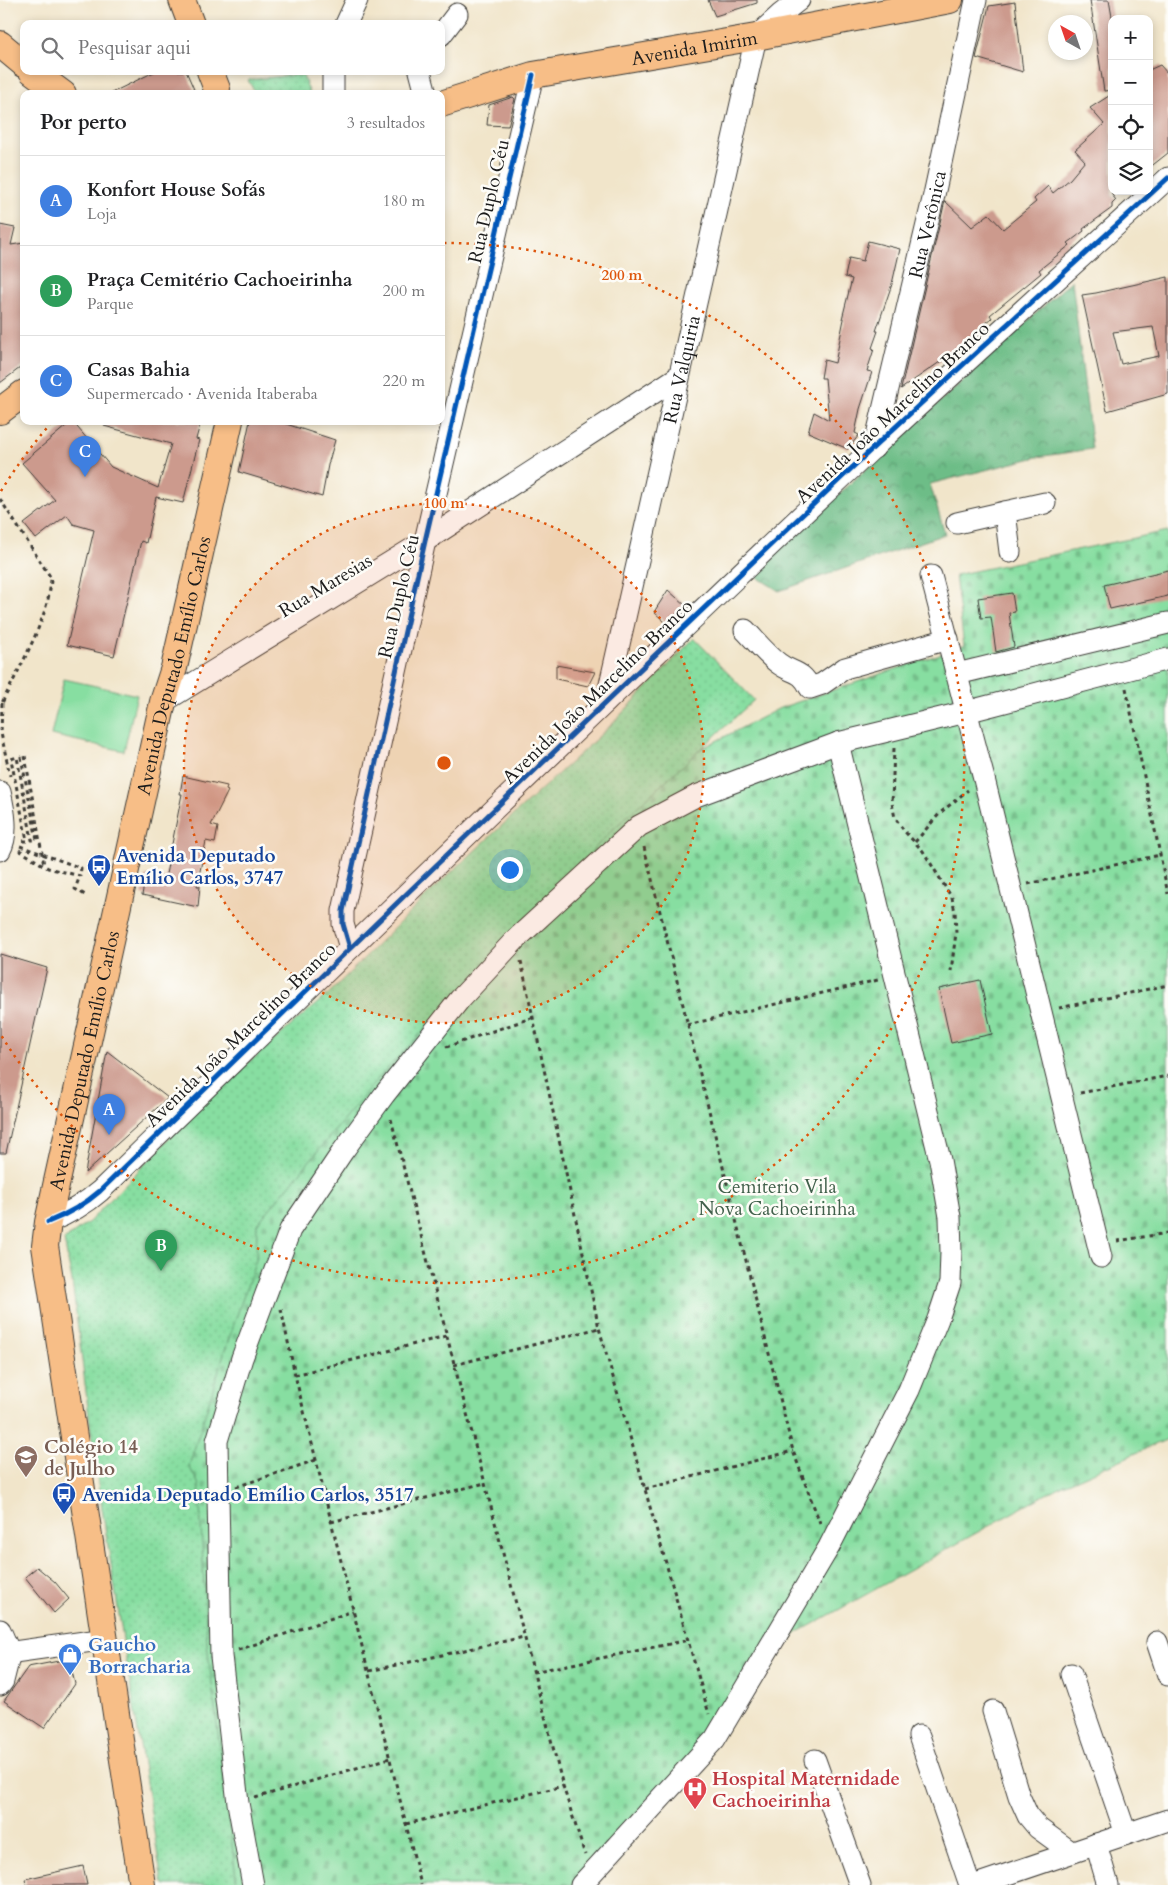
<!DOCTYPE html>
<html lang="pt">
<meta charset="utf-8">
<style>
:root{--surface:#fff;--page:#f6f6f6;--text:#202124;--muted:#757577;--line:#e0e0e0;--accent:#d1495b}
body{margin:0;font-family:Cardo,serif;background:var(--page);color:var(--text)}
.controls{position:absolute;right:15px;top:15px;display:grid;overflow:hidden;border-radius:10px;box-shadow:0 2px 8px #0003}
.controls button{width:45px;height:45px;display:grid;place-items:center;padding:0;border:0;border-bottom:1px solid var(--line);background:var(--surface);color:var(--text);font:25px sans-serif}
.compass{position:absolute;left:1048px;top:15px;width:45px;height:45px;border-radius:50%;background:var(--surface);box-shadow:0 2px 8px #0003;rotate:320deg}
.you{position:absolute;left:509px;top:869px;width:18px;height:18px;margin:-12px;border:4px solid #fff;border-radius:50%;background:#1a73e8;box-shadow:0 0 0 8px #1a73e833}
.badge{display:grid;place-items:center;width:32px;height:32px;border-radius:50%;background:var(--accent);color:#fff;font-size:16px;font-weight:700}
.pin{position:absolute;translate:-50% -41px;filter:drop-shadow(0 1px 2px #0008)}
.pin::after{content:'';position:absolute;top:26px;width:18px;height:15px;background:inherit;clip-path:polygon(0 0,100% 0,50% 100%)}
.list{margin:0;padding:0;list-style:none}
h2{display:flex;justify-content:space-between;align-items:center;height:65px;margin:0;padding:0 20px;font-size:21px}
h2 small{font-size:16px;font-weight:400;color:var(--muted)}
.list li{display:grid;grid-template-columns:32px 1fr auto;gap:15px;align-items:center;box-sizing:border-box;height:90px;padding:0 20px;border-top:1px solid var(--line)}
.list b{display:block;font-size:19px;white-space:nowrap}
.list p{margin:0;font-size:16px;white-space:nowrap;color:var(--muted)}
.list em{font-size:16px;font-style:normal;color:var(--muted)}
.icon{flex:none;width:28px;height:28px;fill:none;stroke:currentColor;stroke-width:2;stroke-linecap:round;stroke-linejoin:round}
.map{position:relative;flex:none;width:1168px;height:1885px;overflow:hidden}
.search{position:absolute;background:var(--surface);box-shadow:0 2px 8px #0003;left:20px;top:20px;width:425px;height:55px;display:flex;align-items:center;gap:12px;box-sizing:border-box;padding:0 18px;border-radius:10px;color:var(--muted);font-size:19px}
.panel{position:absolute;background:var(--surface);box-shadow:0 2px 8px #0003;left:20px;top:90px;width:425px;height:335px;border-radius:10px}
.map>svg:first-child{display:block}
</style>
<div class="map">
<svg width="1168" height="1885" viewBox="0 0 1168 1885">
<defs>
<pattern id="forest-crowns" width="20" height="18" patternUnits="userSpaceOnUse" patternTransform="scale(1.25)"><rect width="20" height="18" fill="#6dbd87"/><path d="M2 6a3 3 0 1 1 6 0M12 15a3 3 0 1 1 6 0" fill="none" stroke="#59996e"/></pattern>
<pattern id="cemetery-stones" width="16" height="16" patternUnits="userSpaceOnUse" patternTransform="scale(1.25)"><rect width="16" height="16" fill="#87dea1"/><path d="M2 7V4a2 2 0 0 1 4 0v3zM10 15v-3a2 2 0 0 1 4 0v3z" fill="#74be8a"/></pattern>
<pattern id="park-dots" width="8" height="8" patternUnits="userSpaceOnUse" patternTransform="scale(1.25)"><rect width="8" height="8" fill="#87dea1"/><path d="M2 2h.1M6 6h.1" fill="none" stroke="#74be8a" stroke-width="1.8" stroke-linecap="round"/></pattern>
</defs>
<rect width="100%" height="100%" fill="#fdfcf7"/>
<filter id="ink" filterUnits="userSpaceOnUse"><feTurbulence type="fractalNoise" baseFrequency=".02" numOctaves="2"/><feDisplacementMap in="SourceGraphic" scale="10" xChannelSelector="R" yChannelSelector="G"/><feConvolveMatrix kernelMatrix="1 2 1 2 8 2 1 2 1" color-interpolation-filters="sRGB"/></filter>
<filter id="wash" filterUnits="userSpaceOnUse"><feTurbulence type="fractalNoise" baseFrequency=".0096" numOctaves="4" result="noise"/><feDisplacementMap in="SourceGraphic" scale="20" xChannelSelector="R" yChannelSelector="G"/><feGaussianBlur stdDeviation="1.12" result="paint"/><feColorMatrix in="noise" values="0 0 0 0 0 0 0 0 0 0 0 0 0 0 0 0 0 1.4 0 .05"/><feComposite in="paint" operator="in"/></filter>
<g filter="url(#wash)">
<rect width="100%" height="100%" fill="#f1e5ca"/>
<path fill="#87dea1" stroke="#527d5e" d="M64 679 137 695 124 751 51 735Z"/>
<path fill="url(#forest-crowns)" stroke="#446c52" d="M1072 280 1092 449 1037 457 930 484 945 534 779 591 752 574Z"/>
<path fill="url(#cemetery-stones)" stroke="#527d5e" d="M1168 531V1439L1057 1488 797 1633 776 1652 582 1885H224L176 1415 185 1293 349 1070 693 753 780 708 964 646 955 575Z"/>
<g fill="url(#park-dots)" stroke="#527d5e">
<path d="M292 75 303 76 310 94H256L248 80Z"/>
<path d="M694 638 754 700 611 831 377 1080 257 1224 256 1260 225 1350 189 1466 199 1485 207 1644 237 1885H165L162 1882 96 1471 72 1281 64 1240 89 1222 213 1093 328 994 431 891 610 726Z"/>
</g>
<g id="blocks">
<g fill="#cc9a8d" fill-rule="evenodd">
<path d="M708 0H757V3L715 16Z"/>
<path d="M1090 0H1109L1112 17V90L1104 91Z"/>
<path d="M1015 2 1023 72 976 58 989 6Z"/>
<path d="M1160 65 1168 74V153L1149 168V70Z"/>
<path d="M156 71H186L196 94H109Z"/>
<path d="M1112 94V195L1116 200 1112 204V208L1083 229 1084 231 1068 243 1070 245 1039 270 1041 273 990 315 992 318 979 329 960 348 901 389 945 201 972 227 989 214 1003 229 1036 202 1034 199 1048 186 1053 193 1070 179 1085 161 1075 150 1104 124 1090 108Z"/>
<path d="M513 97 515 99 508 126 487 125 489 105Z"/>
<path d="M0 225 15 228 11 245 24 243V365L0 383Z"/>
<path d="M868 241 900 249 892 284 876 331H878L872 348 874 349 867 371 872 372 860 409 855 433 859 435 848 449 808 432 814 412 829 420 825 378H821L824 360 835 363 844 319H842L852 279 845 277 849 258 863 261Z"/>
<path d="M1168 277V394L1107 411 1082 295 1096 293ZM1153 327 1159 356 1121 364 1113 332Z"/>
<path d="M72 421 111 467 158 488 171 444 104 426 105 421H201L196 439 199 440 183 503 156 497 146 543 141 541 114 656 67 645 94 530 73 524 67 515 36 539 24 524 55 500 22 463Z"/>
<path d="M250 421H277L335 440 328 465 322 497 239 472Z"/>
<path d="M1168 570V596L1110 609 1104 585Z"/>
<path d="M668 590 686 606 666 623 654 612Z"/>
<path d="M1012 593 1015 612 1009 613 1014 647 996 652 991 617 981 618 978 598Z"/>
<path d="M556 665 595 672 588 686 556 679Z"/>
<path d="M183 776 227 786 226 790 228 791 211 825 218 827 215 843 206 841 197 886H200L198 907 142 895 146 875 165 879 182 794H180Z"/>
<path d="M0 954 47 968 6 1153H0Z"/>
<path d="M980 980 992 1034 951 1043 939 989Z"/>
<path d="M107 1051 168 1098 85 1173Z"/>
<path d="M37 1567 55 1582 69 1599 54 1613 25 1577Z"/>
<path d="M69 1659 75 1684 44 1728 4 1701 28 1667Z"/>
<path d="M83 1866 87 1885H26L25 1879Z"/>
</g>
</g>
</g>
<g filter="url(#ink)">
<use href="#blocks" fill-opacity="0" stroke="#3c3a36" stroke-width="1"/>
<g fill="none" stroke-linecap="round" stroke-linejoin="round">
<g stroke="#3c3a36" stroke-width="23">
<g id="minor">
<path d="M346 24 357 0"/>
<path d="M441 35 457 14"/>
<path d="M420 71 426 94"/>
<path d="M333 94V71"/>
<path id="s1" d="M874 448 934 195 976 0"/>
<path d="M1005 512 1045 503"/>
<path d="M957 523 1005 512 1010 552"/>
<path d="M931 576 984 779 1101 1257"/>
<path d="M745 630C755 640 766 654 778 663 792 674 801 669 810 688L822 684 845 668 948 639"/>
<path d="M957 674 1168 623"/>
<path d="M163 702 425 541 678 377"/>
<path id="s2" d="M606 702 756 37 781 14 799 0"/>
<path d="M0 792C4 809 9 834 0 850"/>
<path d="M350 948 343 924V911L425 541 533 75"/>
<path d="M48 1222C68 1214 84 1205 100 1191 356 942 613 693 873 448 970 357 1070 268 1168 178"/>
<path d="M0 1630 10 1653 3 1681 0 1685"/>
<path d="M1157 1642 1168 1675"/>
<path d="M0 1654 106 1639"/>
<path d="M1071 1674 1126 1834"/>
<path d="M993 1711 1019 1796 1028 1816 1038 1828 1071 1852"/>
<path d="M919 1736 970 1885"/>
<path d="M815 1760 860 1885"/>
<path d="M1096 1844 1108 1885"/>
<path d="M253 1885 238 1803 221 1656 217 1441 242 1358 290 1230 343 1151 384 1095 460 999 516 939 639 826 696 796 838 743 966 712 1168 659"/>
<path d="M581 1885 715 1739 829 1547 909 1390 938 1319 950 1283 951 1252 950 1217 940 1160 838 743"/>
<path d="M976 1885 1168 1820"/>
</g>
</g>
<g stroke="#3c3a36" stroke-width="28">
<g id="major">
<path d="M182 0 191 24"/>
<path d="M0 44 24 64"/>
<path d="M32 71 63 94"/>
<path d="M210 71 217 89 216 94"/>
<path id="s3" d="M441 104 533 75 756 37 950 0"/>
<path d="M0 411 24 393"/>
<path id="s4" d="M142 1885 45 1246 48 1222 163 702 174 668 230 421"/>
</g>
</g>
<g stroke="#3c3a36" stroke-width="3" stroke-dasharray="4 4" stroke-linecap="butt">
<path d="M0 499 51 578C50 616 19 668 2 703L0 702"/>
<path d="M1126 688 1168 894"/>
<path d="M2 703 1 733 10 776"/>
<path d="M894 748 892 803 895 818 905 832 923 851 952 898 955 912 956 933 951 971"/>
<path d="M915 842 940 813 968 790"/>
<path d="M20 846 81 868 80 876"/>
<path d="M644 847 793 1451 820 1523"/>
<path d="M19 850 48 868 80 876 75 889 85 895"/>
<path d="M1028 884 1160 855"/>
<path d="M521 961 599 1328 709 1714"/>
<path d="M1059 1008 1168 985"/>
<path d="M687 1025 878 980"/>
<path d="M446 1047 534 1017"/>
<path d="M1080 1093 1168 1076"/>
<path d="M391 1119 563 1786 585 1855"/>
<path d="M1117 1241 1168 1233"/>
<path d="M281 1309 295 1375 421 1885"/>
<path d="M454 1365 599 1328"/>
<path d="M295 1375 446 1336"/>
<path d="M236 1487 316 1460"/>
<path d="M645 1489 793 1451"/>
<path d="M331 1522 485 1483"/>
<path d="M238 1650 353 1611"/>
<path d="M369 1671 524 1637"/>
<path d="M533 1672 689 1640"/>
<path d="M255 1798 390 1758"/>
<path d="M406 1824 563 1786"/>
</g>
<use href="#minor" stroke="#fff" stroke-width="21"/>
<use href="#major" stroke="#f7be87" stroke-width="26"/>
<path stroke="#3c3a36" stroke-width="3" stroke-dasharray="4 4" stroke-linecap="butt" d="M23 841H27L11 759 17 757 32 840H37L21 757 25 756 44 865"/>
<g stroke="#fdfcf7" stroke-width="8">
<g id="cycleway">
<path d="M350 948 343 924V911L425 541 533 75"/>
<path d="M48 1222C68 1214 84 1205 100 1191 356 942 613 693 873 448 970 357 1070 268 1168 178"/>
</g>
</g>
<use href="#cycleway" stroke="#0057b8" stroke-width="5"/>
</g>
</g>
<circle cx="444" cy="763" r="260" fill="#de560d" fill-opacity=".12"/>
<g fill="none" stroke="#de560d" stroke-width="2.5" stroke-dasharray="2.5 5">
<circle cx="444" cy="763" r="260"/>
<path d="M1 491A520 520 0 0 1 52 422M444 243A520 520 0 1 1 1 1035"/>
</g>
<defs>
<g id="bus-pin" transform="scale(1.25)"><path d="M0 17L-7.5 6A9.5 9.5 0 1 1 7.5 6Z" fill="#1a4fb4" stroke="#fdfcf7"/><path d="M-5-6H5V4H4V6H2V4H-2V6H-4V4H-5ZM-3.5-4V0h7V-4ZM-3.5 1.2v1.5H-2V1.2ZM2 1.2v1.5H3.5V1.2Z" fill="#fff"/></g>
<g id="school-pin" transform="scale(1.25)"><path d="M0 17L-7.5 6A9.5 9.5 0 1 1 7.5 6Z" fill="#8d6e63" stroke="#fdfcf7"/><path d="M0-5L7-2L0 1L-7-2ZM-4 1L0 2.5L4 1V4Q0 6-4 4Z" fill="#fff"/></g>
<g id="shop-pin" transform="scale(1.25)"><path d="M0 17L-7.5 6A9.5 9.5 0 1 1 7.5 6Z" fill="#3f7fe0" stroke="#fdfcf7"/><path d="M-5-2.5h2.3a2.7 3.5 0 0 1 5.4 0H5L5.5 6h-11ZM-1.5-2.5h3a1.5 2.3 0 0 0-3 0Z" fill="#fff"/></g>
<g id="hospital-pin" transform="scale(1.25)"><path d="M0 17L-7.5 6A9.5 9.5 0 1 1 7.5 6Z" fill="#e0444e" stroke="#fdfcf7"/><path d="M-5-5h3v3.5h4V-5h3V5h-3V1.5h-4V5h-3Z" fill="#fff"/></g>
</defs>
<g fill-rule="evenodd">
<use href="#bus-pin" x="99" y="866"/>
<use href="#school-pin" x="26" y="1457"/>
<use href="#bus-pin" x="64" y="1494"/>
<use href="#shop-pin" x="70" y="1655"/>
<use href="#hospital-pin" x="695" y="1789"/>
</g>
<g text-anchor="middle" stroke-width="5" stroke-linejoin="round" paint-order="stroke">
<g font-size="19" fill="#1c1c1c" stroke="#fdfcf7">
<text dy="7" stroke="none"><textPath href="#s3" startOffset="260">Avenida Imirim</textPath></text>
<text transform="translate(488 201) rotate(-77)" y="7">Rua Duplo Céu</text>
<text dy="7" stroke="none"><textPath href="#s1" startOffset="230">Rua Verônica</textPath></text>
<text dy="7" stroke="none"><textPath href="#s2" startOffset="341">Rua Valquiria</textPath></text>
<text transform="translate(892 412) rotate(-43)" y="7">Avenida João Marcelino Branco</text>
<text transform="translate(325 585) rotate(-31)" y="7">Rua Maresias</text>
<text transform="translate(398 596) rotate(-77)" y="7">Rua Duplo Céu</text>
<text dy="7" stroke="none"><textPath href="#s4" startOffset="1241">Avenida Deputado Emílio Carlos</textPath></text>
<text transform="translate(597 691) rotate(-44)" y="7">Avenida João Marcelino Branco</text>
<text transform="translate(240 1034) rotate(-44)" y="7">Avenida João Marcelino Branco</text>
<text dy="7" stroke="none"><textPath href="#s4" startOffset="836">Avenida Deputado Emílio Carlos</textPath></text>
</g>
<g font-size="19" font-weight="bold" fill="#164399" stroke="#fdfcf7" text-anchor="start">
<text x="116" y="862">Avenida Deputado<tspan x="116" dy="22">Emílio Carlos, 3747</tspan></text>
<text x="82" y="1501">Avenida Deputado Emílio Carlos, 3517</text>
</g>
<g font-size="19" fill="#41604b" stroke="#fdfcf7">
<text x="777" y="1193">Cemiterio Vila<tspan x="777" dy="22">Nova Cachoeirinha</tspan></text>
</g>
<g font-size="19" font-weight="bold" fill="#785e54" stroke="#fdfcf7" text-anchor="start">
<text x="44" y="1453">Colégio 14<tspan x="44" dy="22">de Julho</tspan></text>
</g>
<g font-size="19" font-weight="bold" fill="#366cbe" stroke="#fdfcf7" text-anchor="start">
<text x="88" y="1651">Gaucho<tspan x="88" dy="22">Borracharia</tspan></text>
</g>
<g font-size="19" font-weight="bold" fill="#be3a42" stroke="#fdfcf7" text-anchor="start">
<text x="712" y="1785">Hospital Maternidade<tspan x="712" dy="22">Cachoeirinha</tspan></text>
</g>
</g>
<circle cx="444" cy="763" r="8" fill="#de560d" stroke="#fdfcf7" stroke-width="2.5"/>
<g font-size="15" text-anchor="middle" font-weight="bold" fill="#de560d" stroke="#fdfcf7" stroke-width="5" stroke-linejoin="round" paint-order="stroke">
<text x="622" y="280">200 m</text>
<text x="444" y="508">100 m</text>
</g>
</svg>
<div class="controls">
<button>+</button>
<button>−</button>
<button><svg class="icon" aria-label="locate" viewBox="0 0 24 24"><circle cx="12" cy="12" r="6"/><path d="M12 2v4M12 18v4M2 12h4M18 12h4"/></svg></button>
<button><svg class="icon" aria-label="layers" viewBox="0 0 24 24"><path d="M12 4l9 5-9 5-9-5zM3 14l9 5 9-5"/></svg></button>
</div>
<svg class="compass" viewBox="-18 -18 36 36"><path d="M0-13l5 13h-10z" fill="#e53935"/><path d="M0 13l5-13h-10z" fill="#757577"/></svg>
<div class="you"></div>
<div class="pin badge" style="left:109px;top:1135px;background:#3f7fe0">A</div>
<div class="pin badge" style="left:161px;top:1271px;background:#2e9e5b">B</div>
<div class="pin badge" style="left:85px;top:477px;background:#3f7fe0">C</div>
<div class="search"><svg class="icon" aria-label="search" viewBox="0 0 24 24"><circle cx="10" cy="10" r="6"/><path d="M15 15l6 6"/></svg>Pesquisar aqui</div>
<section class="panel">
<h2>Por perto<small>3 resultados</small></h2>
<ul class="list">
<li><span class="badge" style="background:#3f7fe0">A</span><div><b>Konfort House Sofás</b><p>Loja</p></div><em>180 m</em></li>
<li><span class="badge" style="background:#2e9e5b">B</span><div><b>Praça Cemitério Cachoeirinha</b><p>Parque</p></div><em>200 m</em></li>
<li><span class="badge" style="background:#3f7fe0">C</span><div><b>Casas Bahia</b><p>Supermercado · Avenida Itaberaba</p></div><em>220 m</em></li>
</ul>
</section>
</div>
